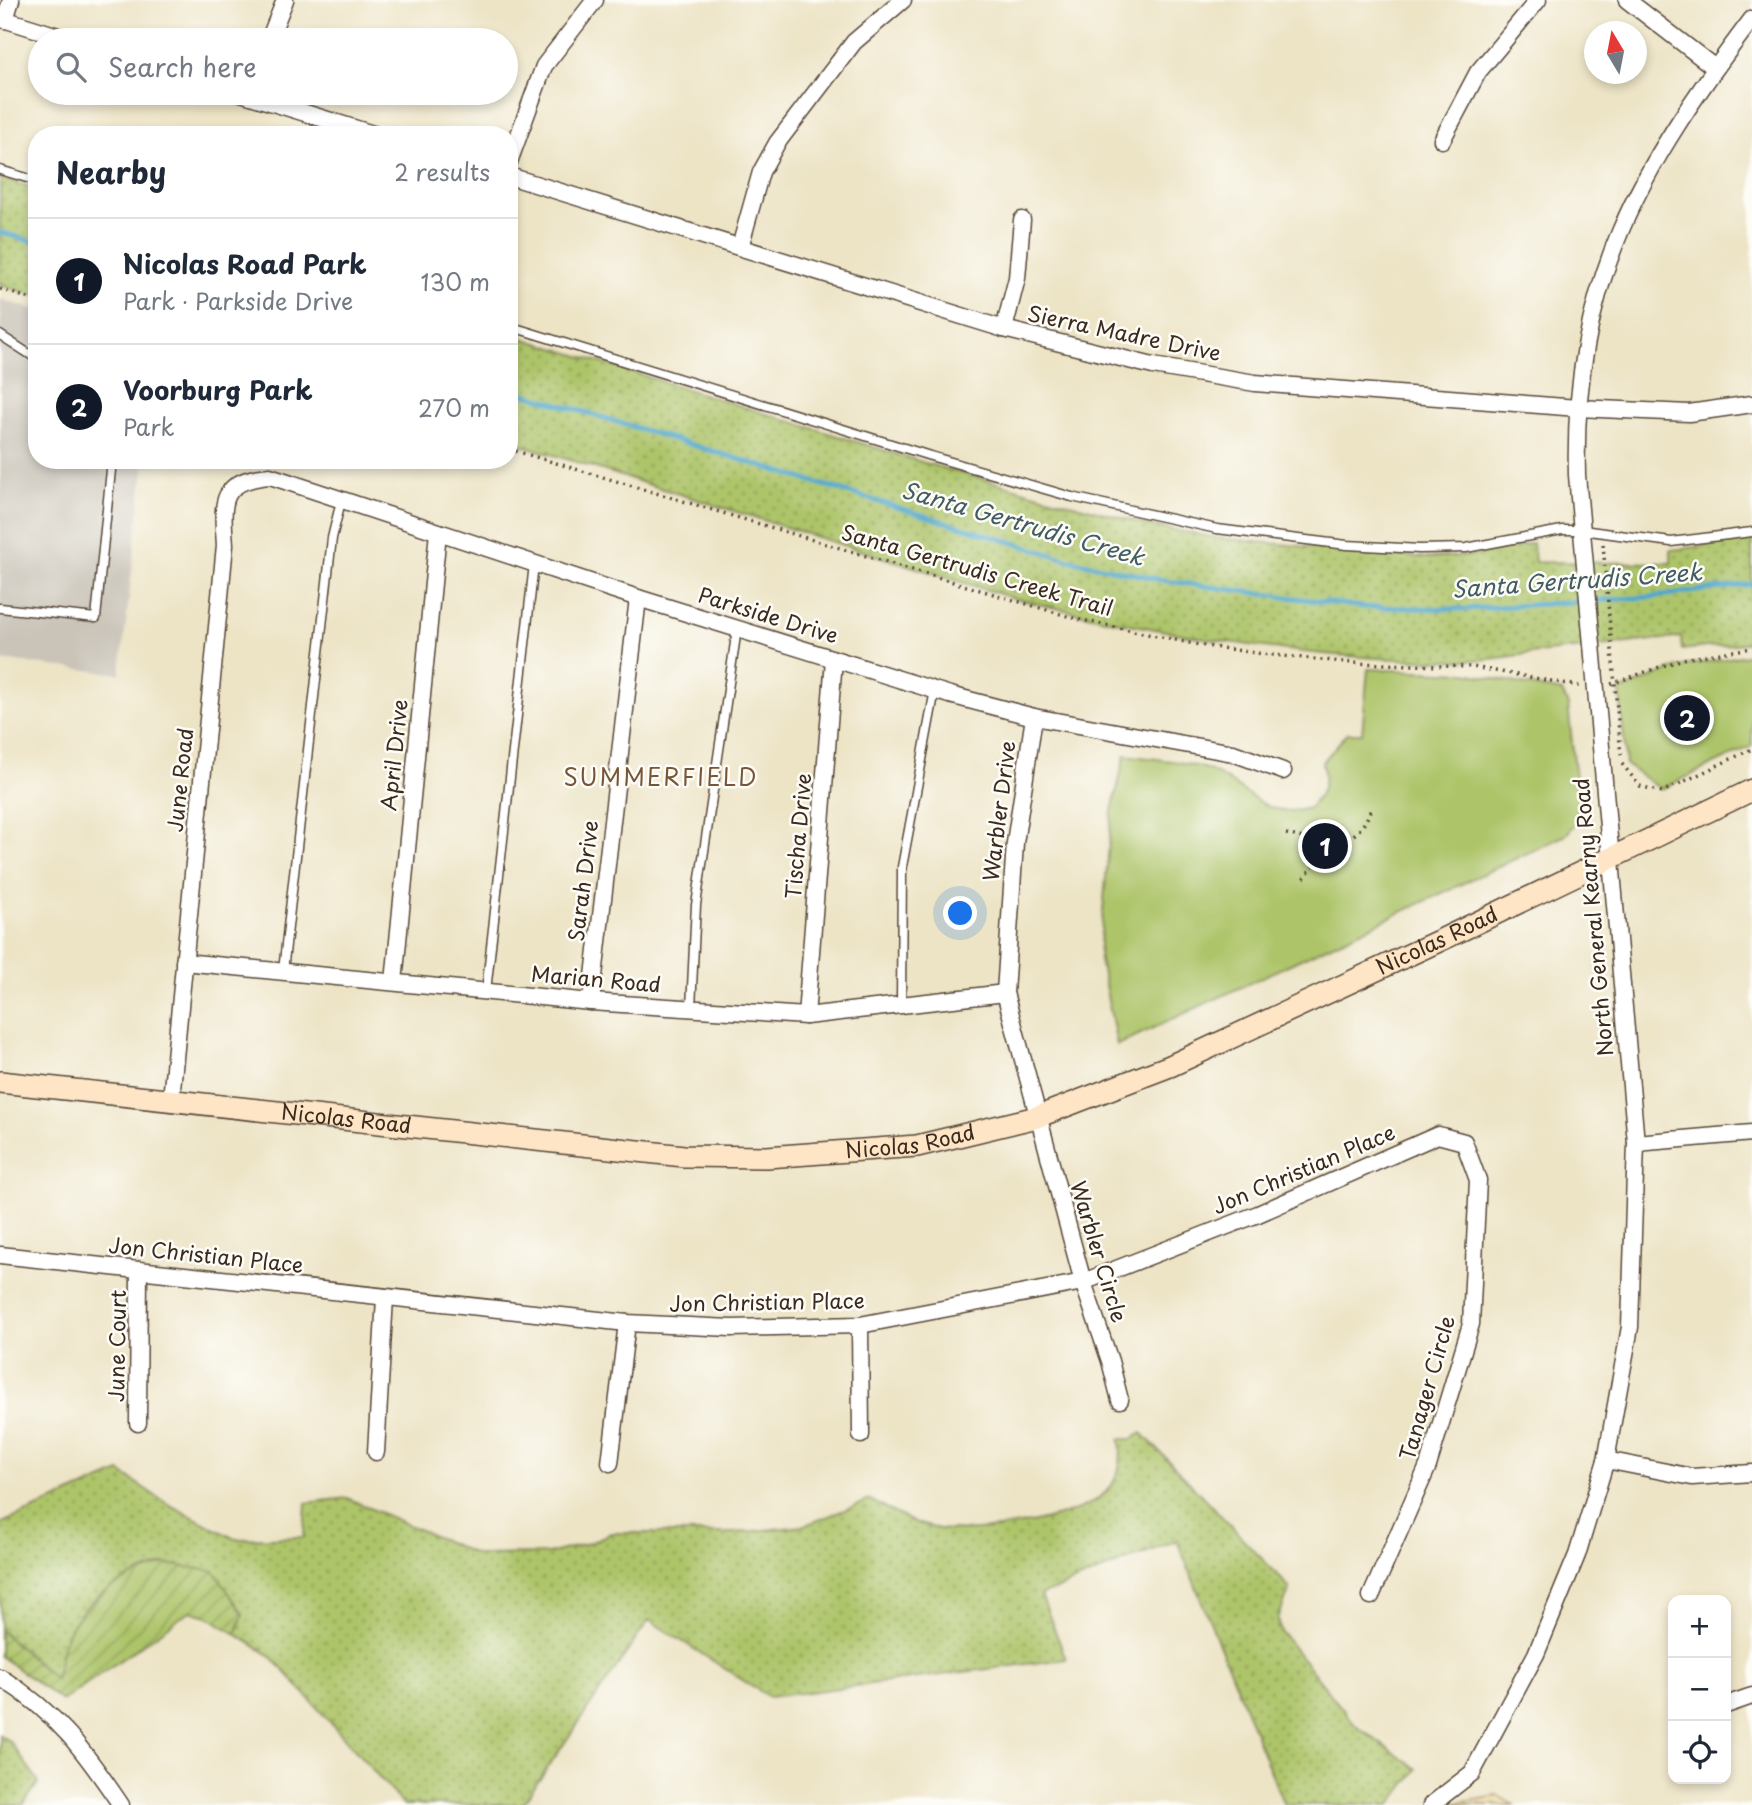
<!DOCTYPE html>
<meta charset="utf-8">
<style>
:root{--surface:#fff;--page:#f2f2f3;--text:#1f2937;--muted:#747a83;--line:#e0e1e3;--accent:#111827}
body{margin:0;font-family:"Playpen Sans",sans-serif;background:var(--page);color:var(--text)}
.controls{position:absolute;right:21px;bottom:21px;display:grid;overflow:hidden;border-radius:14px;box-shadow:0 4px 10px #0003}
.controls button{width:63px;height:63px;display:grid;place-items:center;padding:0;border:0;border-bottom:2px solid var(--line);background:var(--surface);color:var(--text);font:35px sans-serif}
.compass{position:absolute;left:1584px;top:21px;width:63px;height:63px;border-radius:50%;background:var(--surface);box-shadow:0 4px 10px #0003;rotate:350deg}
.you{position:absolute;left:961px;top:914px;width:24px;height:24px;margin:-18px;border:5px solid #fff;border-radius:50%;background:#1a73e8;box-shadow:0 0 0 10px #1a73e833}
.badge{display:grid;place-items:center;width:46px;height:46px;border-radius:50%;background:var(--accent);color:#fff;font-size:23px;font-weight:700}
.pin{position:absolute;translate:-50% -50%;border:4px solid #fff;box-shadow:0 2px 7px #0006}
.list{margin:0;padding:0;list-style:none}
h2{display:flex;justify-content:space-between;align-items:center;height:91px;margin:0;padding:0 28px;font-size:30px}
h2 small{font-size:23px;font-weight:400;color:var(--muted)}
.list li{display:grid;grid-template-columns:46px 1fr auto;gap:21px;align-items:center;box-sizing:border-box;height:126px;padding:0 28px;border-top:2px solid var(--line)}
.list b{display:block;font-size:26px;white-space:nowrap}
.list p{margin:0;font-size:23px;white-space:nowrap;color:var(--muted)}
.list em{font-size:23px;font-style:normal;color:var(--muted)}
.icon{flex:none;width:38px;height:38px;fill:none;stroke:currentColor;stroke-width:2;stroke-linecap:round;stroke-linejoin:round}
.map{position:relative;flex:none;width:1752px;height:1805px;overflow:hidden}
.search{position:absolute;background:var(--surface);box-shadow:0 4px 10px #0003;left:28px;top:28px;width:490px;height:77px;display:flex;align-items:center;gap:18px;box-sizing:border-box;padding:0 24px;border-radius:38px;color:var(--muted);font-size:26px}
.panel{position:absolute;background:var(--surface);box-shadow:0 4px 10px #0003;left:28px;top:126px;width:490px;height:343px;border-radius:28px}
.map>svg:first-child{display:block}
</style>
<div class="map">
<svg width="1752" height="1805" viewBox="0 0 1752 1805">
<defs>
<pattern id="grass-dots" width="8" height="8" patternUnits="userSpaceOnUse" patternTransform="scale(1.75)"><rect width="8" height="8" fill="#adc469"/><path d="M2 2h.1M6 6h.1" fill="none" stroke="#8e9f56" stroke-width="1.8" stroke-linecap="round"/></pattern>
<pattern id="sand-dots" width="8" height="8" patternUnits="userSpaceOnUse" patternTransform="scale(1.75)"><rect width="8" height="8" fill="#eeda9e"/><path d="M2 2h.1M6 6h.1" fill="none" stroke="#cdbb88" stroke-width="1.8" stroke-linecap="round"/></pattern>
<pattern id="garden-furrows" width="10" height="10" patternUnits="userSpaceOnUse" patternTransform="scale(1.75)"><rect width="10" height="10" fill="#adc469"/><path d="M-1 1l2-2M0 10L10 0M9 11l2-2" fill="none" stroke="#8e9f56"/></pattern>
</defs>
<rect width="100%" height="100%" fill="#fdfcf7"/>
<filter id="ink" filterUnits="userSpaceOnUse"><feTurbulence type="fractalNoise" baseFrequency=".0143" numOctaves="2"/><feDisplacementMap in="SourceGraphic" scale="14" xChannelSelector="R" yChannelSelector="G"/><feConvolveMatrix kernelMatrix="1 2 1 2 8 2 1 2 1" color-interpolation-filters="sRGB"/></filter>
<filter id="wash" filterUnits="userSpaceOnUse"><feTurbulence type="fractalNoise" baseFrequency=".00686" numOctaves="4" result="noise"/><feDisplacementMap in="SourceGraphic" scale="28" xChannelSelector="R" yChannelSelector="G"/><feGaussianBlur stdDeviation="1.57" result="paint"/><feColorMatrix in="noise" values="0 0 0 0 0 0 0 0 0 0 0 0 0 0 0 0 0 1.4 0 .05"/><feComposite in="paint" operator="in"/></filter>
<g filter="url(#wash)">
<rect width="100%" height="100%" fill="#ede4c6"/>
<path fill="#c9c3b8" d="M0 299 37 310V460H145L120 674 0 660Z"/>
<g fill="url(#grass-dots)" stroke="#747744" stroke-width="2">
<path d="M0 178 37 189V296L0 285Z"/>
<path d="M509 334 925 463 1152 526 1218 538 1427 558 1477 555 1533 543 1535 562 1671 563V550L1752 539V642L1682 650 1681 637C1633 642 1586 648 1538 653 1516 655 1492 660 1470 660 1316 663 1162 634 1013 598L509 441Z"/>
<path d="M1142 1433 1290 1588 1278 1619 1281 1632 1356 1726 1417 1769 1390 1805H1284L1177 1540 1041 1595 1066 1659 769 1697 649 1620 522 1805H404L272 1657 236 1634 243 1614 214 1571 67 1636 55 1680 0 1630V1524L120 1472 166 1503 235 1539 304 1537 306 1503 347 1498 477 1555 548 1554 589 1543 611 1533H734L803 1526 870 1500C896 1514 919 1528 949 1530 988 1533 1081 1520 1108 1490 1120 1476 1122 1456 1120 1439H1132Z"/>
<path d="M0 1735 10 1742 39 1782 23 1805H0Z"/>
</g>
<path fill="url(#sand-dots)" stroke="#94825e" stroke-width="2" d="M1498 1796 1514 1805H1450L1451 1804Z"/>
<g fill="#adc469" stroke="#747744" stroke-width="2">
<path d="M1752 654V746L1661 789 1626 765 1620 691 1678 667Z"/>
<path d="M1368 669 1466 673 1562 692 1568 705 1579 808 1576 822 1566 835 1117 1045 1099 955 1112 811 1125 755C1151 759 1181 760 1206 769 1245 783 1262 822 1309 808 1323 793 1328 784 1322 763L1347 733H1362Z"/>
</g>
<path fill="url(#garden-furrows)" stroke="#747744" stroke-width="2" d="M165 1564 214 1571 243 1614 236 1634 207 1616 190 1611 62 1701 0 1656V1630L55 1679C59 1666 61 1650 66 1637 83 1597 127 1576 165 1564Z"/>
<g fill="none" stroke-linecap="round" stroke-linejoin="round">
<g stroke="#4da7cb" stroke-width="5">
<path d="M0 232 37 243"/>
<path d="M509 389 1070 560 1167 581 1363 607 1466 609 1651 597 1752 584"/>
</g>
</g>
</g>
<g filter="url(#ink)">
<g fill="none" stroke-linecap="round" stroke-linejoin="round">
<g stroke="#564637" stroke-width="11">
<g id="lane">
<path d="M0 170 37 181"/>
<path d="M509 326 927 455 1072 497 1217 529 1347 545 1420 549 1466 548 1562 530H1582L1671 542 1752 532"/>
<path d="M0 335 37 359"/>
<path d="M0 608 96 618 112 460"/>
<path d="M283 971 332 538 341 501"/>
<path d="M486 991 534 564"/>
<path d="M901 1005 902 867 935 690"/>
<path d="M691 1008 696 905 737 629"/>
</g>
</g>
<g stroke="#564637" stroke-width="19">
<g id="street">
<path d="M1627 0 1715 68"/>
<path d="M0 18 71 40"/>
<path d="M5 20 11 0"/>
<path d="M269 40 285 0"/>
<path d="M241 93 376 135"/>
<path d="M1442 140 1478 72 1538 0"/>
<path d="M509 162 544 66 595 0"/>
<path d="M509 176 1004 329 1153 366 1255 383 1578 408 1689 413 1752 404"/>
<path d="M740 247 761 172 777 143 854 42 903 0"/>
<path d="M1004 329 1017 278 1022 220"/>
<path d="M1034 717 1015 843 1005 993 1083 1282 1110 1361 1120 1400"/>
<path d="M184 962 591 1002 806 1016 1005 993"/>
<path d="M394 982 438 532"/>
<path d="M591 1002 638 598"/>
<path d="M806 1016 834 659"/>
<path d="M171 1099 225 545C222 502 219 480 270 476L638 598 950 695 1034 717 1233 753 1283 771"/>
<path d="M1636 1143 1752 1133"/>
<path d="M0 1255 627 1323 731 1328 860 1325 1083 1282 1258 1214 1438 1135 1464 1142 1478 1180 1471 1324 1428 1466 1371 1596"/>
<path d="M860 1325 861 1435"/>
<path d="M138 1423 139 1270"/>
<path d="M376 1452 385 1298"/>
<path d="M1606 1460 1692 1477 1752 1473"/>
<path d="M610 1463 627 1323"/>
<path d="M0 1677C58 1714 83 1749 121 1805"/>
<path d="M1726 1705 1752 1696"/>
<path d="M1431 1805 1472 1773 1536 1654 1577 1555 1606 1460 1630 1327 1636 1143 1577 475C1572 283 1640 167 1752 19"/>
</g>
</g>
<g stroke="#564637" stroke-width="24">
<g id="secondary">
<path id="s1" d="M0 1082 684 1156 767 1157 917 1146 1037 1117 1170 1066 1443 939 1752 790"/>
</g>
</g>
<g stroke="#564637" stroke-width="3.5" stroke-dasharray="2 5" stroke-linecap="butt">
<path d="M0 289 37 301"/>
<path d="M509 449 1077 619 1199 645 1264 654 1353 663 1473 667 1579 686"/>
<path d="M1603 544 1621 756"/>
<path d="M1611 684 1683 659 1752 648"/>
<path d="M1622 764 1640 786 1662 792 1752 749"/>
<path d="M1286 834C1325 843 1356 854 1372 806"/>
<path d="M1304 878 1329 844"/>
</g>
<use href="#lane" stroke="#fff" stroke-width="8"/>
<use href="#street" stroke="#fff" stroke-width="16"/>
<use href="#secondary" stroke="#fde5c5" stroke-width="21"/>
</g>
</g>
<g text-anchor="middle" stroke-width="5" stroke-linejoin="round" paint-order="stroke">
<g font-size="21" fill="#3b2a1e" stroke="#fdfcf7">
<text transform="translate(1124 334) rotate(12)" y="7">Sierra Madre Drive</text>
<text transform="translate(977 571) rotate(16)" y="7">Santa Gertrudis Creek Trail</text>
<text transform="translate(768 616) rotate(17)" y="7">Parkside Drive</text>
<text transform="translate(395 755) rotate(-84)" y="7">April Drive</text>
<text transform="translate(181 780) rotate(-84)" y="7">June Road</text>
<text transform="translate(1000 811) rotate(-83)" y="7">Warbler Drive</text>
<text transform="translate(799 836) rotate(-85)" y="7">Tischa Drive</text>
<text transform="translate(584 881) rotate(-83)" y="7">Sarah Drive</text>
<text transform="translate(1594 917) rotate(-95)" y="7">North General Kearny Road</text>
<text dy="7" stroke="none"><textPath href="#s1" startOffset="1482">Nicolas Road</textPath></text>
<text transform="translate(596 980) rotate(5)" y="7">Marian Road</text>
<text dy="7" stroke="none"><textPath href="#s1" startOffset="348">Nicolas Road</textPath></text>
<text dy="7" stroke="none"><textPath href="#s1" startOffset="915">Nicolas Road</textPath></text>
<text transform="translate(1304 1170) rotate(-23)" y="7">Jon Christian Place</text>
<text transform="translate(1098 1252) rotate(73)" y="7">Warbler Circle</text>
<text transform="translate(206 1256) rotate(6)" y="7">Jon Christian Place</text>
<text transform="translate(767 1303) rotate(-1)" y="7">Jon Christian Place</text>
<text transform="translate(118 1346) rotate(-89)" y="7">June Court</text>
<text transform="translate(1428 1388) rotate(-74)" y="7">Tanager Circle</text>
</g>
<g font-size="23" font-style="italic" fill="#425c63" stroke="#fdfcf7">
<text transform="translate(1023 524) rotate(16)" y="8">Santa Gertrudis Creek</text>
<text transform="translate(1577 581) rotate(-4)" y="8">Santa Gertrudis Creek</text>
</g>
<g font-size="23" letter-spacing="2" fill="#775638" stroke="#fdfcf7">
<text x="661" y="786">SUMMERFIELD</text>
</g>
</g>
</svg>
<div class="controls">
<button>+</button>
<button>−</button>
<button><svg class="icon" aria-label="locate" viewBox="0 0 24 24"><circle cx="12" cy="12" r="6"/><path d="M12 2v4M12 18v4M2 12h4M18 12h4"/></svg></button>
</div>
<svg class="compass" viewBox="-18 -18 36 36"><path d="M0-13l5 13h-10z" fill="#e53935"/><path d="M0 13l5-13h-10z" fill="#747a83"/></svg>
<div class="you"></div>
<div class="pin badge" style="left:1325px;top:846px">1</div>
<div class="pin badge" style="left:1687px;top:718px">2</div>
<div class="search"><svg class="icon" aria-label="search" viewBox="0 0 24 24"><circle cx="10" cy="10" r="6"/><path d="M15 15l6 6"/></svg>Search here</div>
<section class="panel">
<h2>Nearby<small>2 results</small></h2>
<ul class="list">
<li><span class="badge">1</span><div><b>Nicolas Road Park</b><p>Park · Parkside Drive</p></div><em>130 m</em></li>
<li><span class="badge">2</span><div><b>Voorburg Park</b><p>Park</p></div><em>270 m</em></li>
</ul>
</section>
</div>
